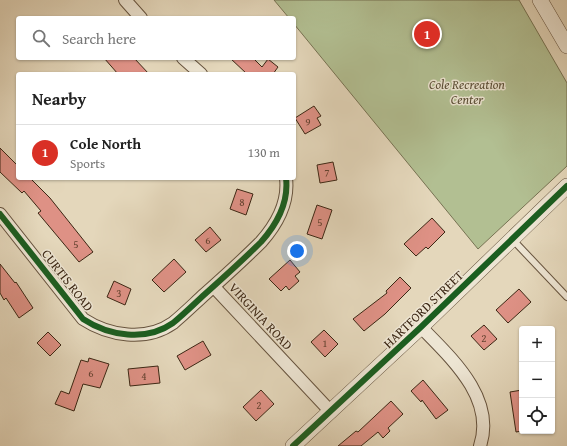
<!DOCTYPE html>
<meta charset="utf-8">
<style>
:root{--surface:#fff;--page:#f6f6f6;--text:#222;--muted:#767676;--line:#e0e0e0;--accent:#d93025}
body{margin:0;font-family:"Gentium Book Plus",serif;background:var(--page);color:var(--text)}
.controls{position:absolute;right:12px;bottom:12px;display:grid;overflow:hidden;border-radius:4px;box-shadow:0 1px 3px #0004}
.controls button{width:36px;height:36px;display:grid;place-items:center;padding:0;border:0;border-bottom:1px solid var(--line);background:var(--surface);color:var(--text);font:20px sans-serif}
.you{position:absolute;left:297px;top:251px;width:14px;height:14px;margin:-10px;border:3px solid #fff;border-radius:50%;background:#1a73e8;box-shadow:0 0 0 6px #1a73e833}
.badge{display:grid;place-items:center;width:26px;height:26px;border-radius:50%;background:var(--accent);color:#fff;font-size:13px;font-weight:700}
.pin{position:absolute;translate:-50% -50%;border:2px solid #fff;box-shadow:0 1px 4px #0006}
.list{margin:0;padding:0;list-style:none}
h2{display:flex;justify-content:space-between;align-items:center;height:52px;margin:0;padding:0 16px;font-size:17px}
h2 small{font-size:13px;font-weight:400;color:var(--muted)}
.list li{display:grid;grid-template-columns:26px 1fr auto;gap:12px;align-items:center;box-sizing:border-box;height:56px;padding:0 16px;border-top:1px solid var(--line)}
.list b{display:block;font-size:15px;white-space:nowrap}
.list p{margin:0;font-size:13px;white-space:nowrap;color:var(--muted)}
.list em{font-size:13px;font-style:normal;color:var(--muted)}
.icon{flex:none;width:22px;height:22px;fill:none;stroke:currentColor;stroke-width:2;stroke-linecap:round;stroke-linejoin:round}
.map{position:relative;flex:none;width:567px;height:446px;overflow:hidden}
.search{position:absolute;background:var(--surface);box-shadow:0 1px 3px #0004;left:16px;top:16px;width:280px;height:44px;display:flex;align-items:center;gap:10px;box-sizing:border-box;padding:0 14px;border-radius:4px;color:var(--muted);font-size:15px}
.panel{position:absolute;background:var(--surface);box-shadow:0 1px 3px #0004;left:16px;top:72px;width:280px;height:108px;border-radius:4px}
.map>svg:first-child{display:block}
</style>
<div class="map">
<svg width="567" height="446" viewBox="0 0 567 446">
<rect width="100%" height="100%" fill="#e4d7bb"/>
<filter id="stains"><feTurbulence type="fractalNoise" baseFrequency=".005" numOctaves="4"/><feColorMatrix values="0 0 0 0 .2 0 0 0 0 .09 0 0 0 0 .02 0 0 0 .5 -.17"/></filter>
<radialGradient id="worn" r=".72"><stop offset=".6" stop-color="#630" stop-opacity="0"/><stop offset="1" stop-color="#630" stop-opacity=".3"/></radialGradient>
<path fill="#b2bf92" stroke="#777353" d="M274 0H519L567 83V166L478 249 294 24V18H289Z"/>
<g fill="#de9185" stroke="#3c2714">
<path d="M104 58H134L149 74H118Z"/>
<path d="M230 58H253L262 67 268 59 278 67 273 74H247Z"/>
<path d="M314 106 321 116 317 118 321 125 305 134 295 118Z"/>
<path d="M0 148 18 166V178H30L50 198 93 252 79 262 38 213 41 211 24 191 22 193 0 172Z"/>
<path d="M333 162 337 180 320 183 317 165Z"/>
<path d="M237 189 253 194 246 215 230 209Z"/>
<path d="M317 205 332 210 322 239 307 234Z"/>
<path d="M432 218 445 232 428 249 426 247 416 256 404 244Z"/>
<path d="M210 227 221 240 206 252 195 240Z"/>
<path d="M174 259 186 272 164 292 152 280Z"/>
<path d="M290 260 300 272 295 276 299 281 289 290 286 286 281 291 269 279Z"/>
<path d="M0 264 15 283 16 282 33 308 19 318 6 298 4 300 0 293Z"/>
<path d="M400 277 411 288 385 314 364 331 353 319 387 293 386 291Z"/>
<path d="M114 281 131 289 125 305 107 297Z"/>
<path d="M519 289 531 302 508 323 496 310Z"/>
<path d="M484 325 497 339 484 350 471 336Z"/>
<path d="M324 330 338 344 325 357 311 342Z"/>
<path d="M48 332 61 345 50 356 37 343Z"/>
<path d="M203 341 211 355 185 370 177 356Z"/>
<path d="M89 358 109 364 100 388 83 384 74 411 55 404 61 391 69 394 81 360 88 362Z"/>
<path d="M158 366 160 383 130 386 128 369Z"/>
<path d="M423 380 448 410 436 419 422 400 421 402 411 391Z"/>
<path d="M261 390 274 404 256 421 243 407Z"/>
<path d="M522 390V431L516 432 510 392Z"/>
<path d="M391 401 403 414 388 428 390 431 383 438 378 432 361 446H338L356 431 358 432Z"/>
</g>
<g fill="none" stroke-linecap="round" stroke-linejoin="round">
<g stroke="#66533e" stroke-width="8">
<path id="service" d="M513 240 567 297"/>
</g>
<g stroke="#66533e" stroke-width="14">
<g id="minor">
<path d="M125 0 141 18"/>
<path d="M183 58 201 74"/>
<path d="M0 214 83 319C109 336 146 342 173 323 184 314 194 304 205 294 224 277 243 260 261 242 277 224 289 203 286 178"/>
<path d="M214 287 331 412"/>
<path d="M421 327C451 358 496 398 480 446"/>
</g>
</g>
<g stroke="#66533e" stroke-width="16">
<g id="tertiary">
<path d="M540 0 567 46"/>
<path d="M293 446 421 327 567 186"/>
</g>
</g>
<use href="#service" stroke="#ede5d3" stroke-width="6"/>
<use href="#minor" stroke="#ede5d3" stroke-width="12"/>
<use href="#tertiary" stroke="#ede5d3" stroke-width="15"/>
<g stroke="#ede5d3" stroke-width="8">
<g id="cycleway">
<path d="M0 214 83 319C109 336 146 342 173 323 184 314 194 304 205 294 224 277 243 260 261 242 277 224 289 203 286 178"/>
<path d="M293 446 421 327 567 186"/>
</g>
</g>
<use href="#cycleway" stroke="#1b5e20" stroke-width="6"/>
</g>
<g text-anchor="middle" stroke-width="3" stroke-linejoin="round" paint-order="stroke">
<g font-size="11" fill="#644230">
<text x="308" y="126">9</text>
<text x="327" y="176">7</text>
<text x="242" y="206">8</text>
<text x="320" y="226">5</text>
<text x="208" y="244">6</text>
<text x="76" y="248">5</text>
<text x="119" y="297">3</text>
<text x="484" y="342">2</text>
<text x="325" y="347">1</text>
<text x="91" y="377">6</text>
<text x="144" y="380">4</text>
<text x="259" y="409">2</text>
</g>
<g font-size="13" font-style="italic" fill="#5a4d34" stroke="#ede5d3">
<text x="467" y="89">Cole Recreation<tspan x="467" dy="15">Center</tspan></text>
</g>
<g font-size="13" fill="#3c2714" stroke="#ede5d3">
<text transform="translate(68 280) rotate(52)" y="5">CURTIS ROAD</text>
<text transform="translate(423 309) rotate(-44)" y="5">HARTFORD STREET</text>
<text transform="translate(261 316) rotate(47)" y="5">VIRGINIA ROAD</text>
</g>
</g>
<rect width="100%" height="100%" filter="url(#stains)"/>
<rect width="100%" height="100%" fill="url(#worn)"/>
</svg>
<div class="controls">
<button>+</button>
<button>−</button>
<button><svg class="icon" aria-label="locate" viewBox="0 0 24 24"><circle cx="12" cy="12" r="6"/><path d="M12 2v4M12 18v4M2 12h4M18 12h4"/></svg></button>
</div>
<div class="you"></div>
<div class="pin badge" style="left:427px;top:34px">1</div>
<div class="search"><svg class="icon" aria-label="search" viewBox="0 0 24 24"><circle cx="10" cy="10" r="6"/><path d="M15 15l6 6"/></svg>Search here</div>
<section class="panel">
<h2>Nearby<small></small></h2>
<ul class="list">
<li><span class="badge">1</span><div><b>Cole North</b><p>Sports</p></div><em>130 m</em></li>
</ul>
</section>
</div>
